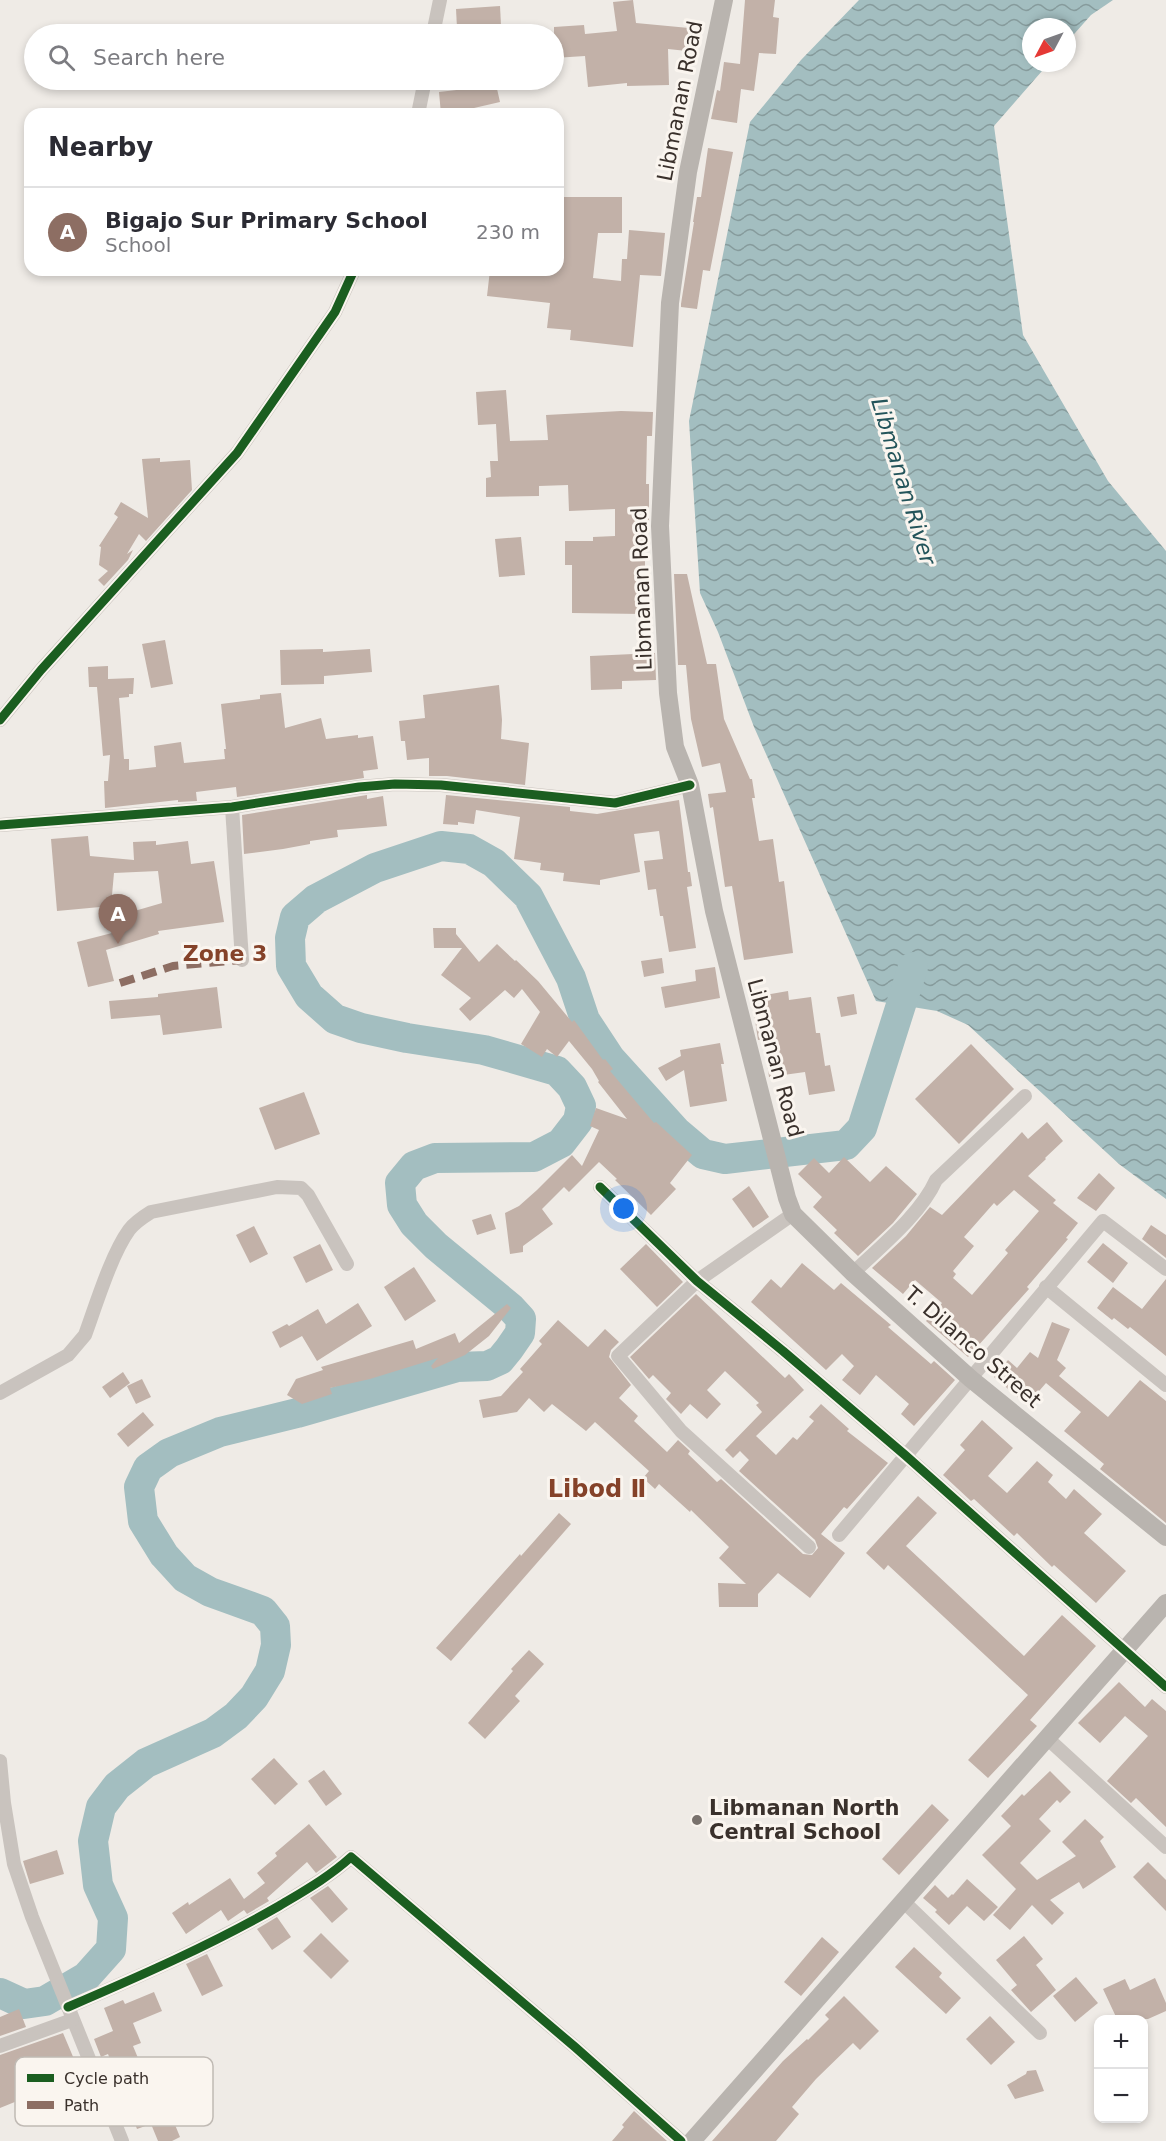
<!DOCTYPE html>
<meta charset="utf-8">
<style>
:root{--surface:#fff;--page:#f2f2f3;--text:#2b2b33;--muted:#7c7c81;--line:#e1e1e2;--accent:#b45309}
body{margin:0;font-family:"DejaVu Sans",sans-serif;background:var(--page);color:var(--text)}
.controls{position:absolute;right:18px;bottom:18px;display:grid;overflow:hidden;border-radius:12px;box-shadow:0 3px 9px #0003}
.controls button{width:54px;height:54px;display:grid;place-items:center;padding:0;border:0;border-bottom:2px solid var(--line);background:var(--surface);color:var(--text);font:30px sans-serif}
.compass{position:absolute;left:1022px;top:18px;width:54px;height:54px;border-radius:50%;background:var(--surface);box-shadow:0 3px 9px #0003;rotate:229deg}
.you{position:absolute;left:624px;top:1209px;width:21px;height:21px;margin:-15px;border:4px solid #fff;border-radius:50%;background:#1a73e8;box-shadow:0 0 0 9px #1a73e833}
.badge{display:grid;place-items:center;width:39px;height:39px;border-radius:50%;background:var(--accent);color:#fff;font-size:20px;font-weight:700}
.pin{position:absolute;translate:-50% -50px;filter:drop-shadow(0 2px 3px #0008)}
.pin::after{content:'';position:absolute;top:32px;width:21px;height:18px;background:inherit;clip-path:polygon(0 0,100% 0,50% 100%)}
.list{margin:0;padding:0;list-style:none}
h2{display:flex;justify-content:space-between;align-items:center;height:78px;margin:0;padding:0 24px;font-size:26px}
h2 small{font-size:20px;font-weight:400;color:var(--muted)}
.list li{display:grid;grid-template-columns:39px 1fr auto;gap:18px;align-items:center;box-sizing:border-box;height:90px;padding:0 24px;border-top:2px solid var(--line)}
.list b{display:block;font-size:22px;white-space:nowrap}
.list p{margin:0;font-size:20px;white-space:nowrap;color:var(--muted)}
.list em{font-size:20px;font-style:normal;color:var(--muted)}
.icon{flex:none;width:33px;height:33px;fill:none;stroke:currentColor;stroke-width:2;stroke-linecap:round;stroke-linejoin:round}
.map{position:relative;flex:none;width:1166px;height:2141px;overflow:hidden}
.search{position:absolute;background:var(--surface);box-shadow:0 3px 9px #0003;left:24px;top:24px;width:540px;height:66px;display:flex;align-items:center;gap:15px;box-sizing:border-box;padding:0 21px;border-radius:33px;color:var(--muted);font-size:22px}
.panel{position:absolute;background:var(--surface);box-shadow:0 3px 9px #0003;left:24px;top:108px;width:540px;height:168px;border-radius:18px}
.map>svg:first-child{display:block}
</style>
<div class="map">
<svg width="1166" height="2141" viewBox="0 0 1166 2141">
<defs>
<pattern id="water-waves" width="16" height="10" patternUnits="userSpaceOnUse" patternTransform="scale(1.5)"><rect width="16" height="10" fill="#a3bec0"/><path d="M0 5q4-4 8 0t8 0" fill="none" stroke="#869b9c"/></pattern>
</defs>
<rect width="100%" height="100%" fill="#efebe6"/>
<path fill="url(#water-waves)" d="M859 0H1113L1091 15 1067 42V27H1031V63H1049L994 126 1023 335 1108 481 1166 551V1199L1119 1164 968 1025 937 1011 876 1001 754 727 718 632 700 593 689 421 750 122 801 60Z"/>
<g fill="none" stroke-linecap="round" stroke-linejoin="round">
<path stroke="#a3bec0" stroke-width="30" d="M0 1993 24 2004 45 2001 86 1977 111 1949 113 1918 98 1885 93 1841 101 1807 117 1786 146 1763 213 1733 236 1716 254 1697 270 1671 276 1645 275 1626 263 1611 210 1592 185 1578 164 1555 143 1521 139 1487 148 1468 169 1453 220 1432 297 1413 457 1367 487 1366 500 1360 509 1349 520 1333 521 1319 510 1307 436 1246 414 1224 402 1205 400 1183 414 1166 435 1158 534 1157 561 1143 578 1121 581 1106 572 1087 557 1071 484 1050 407 1038 361 1028 335 1019 309 996 291 966 290 938 295 917 316 899 375 868 441 846 469 849 494 863 528 896 571 978 585 1020 610 1058 677 1132 703 1154 725 1159 846 1145 862 1128 913 967"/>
</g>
<g fill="#c2b1a8" fill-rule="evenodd">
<path d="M633 0 636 23 689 28 687 51 668 49 669 85 627 86V83L588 87 585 56 554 58V27L584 25 585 34 617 31 613 2Z"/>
<path d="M745 0H775L773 17 779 18 776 54 759 53 754 91 741 89 737 123 711 119 717 90 720 91 724 62 740 64Z"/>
<path d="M500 6 501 25 457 28 456 9Z"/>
<path d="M472 80H495L500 102 474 108 475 112 441 114 439 92 474 88Z"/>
<path d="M708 148 733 152 710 271 703 270 697 309 681 307V304L694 222H693L697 197H701Z"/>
<path d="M558 197H622V233H598L593 278 621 281 622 259H627L629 230 665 233 661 276 640 275 633 347 570 340 571 330 547 328 550 303 487 296 490 270H558V243H564L563 215H558Z"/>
<path d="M506 390 510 441 548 440 546 415 621 411 653 412 652 436H647L646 484H649V524H645V574H642V614L572 613V565H565V541H593V537L615 536V509L569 511 568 485 539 486V496L486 497V478L491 477 490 461H498L496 424 478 425 476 392Z"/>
<path d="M160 458V462L190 460 192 490 146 541 139 534 127 554 133 550 128 560 104 586 98 580 108 571 99 565 101 547 99 546 118 517 114 514 121 502 148 518 142 459Z"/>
<path d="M521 537 525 575 499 577 495 539Z"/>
<path d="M674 574H687L707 664H716L724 719 750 779H752L755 798H752L759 841 773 839 779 882 784 881 793 953 744 960 732 886 725 887 713 807 710 808 708 794 726 792 720 763 702 767 691 719 686 665H678Z"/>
<path d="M165 640 173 684 151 688 142 644Z"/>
<path d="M323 649V652L370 649 372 672 324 676V684L281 685 280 650Z"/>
<path d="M655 653 656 680 622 681V689L591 690 590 656Z"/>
<path d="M108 666V679L134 678 133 694H129V697L119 698 124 759H129V770L156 767 154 746 181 742 184 763 225 759 224 749H226L221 704 260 699V695L281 693 285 728 321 718 326 739 358 735V738L373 736 378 769 363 771 364 778 237 797 236 787 196 792 197 801 178 802V800L105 808 104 781H108L110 755 103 756 97 687H89L88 667Z"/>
<path d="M499 685 502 720 501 739 529 743 525 785 447 776H429V758L407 760 405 741H401L399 721 425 718 423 695Z"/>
<path d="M367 795V799L383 796 387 826 337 830 338 837 310 841V844L283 849 244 854 242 815Z"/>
<path d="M446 795 570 807V811L597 814 679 800 688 872H690L692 886 687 887 696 948 669 952 663 916H660L656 889 648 890 644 861 663 859 659 831 634 834 640 872 600 880V885L563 881 564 873 540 870 541 863 514 859 520 817 476 810 474 824 458 822V825L443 824Z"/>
<path d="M88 836 90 856 134 860 133 842 156 841V845L188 841 191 864 214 861 224 922 158 931 159 934 106 950 114 981 88 987 77 942 112 933 107 919 162 903 158 871 114 873 111 906 57 911 51 839Z"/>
<path d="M433 928H456V934L479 962 497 944 515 961 516 960 538 981 572 1022 574 1020 603 1060 605 1059 613 1069 610 1071 654 1123 656 1122 692 1155 670 1183 676 1189 651 1215 615 1180 617 1179 599 1162 569 1192 564 1187 542 1209 553 1224 523 1246V1252L510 1254 505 1213 519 1206 537 1190 572 1155 582 1166 599 1130 590 1126 596 1108 627 1119 598 1082 599 1081 592 1069 569 1041 557 1057 547 1049 542 1057 521 1044 540 1012 522 989 514 998 505 990 470 1021 459 1009 471 998 441 975 462 948H434Z"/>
<path d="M662 958 664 973 644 977 641 961Z"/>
<path d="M715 967 720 998 665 1008 661 987 696 981 695 970Z"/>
<path d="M217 987 222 1028 163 1035 160 1015 111 1019 109 1001 158 997V994Z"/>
<path d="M788 991 789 1000 811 997 816 1033H820L825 1066 830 1065 835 1091 809 1095 805 1072 769 1077 764 1039 758 1040 754 1013 768 1011 765 995Z"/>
<path d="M854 994 857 1014 841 1017 837 997Z"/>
<path d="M720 1043 724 1064H721L727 1101 690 1107 684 1070 666 1081 658 1068 681 1056 680 1050Z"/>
<path d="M971 1044 1014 1089 959 1144 915 1099Z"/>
<path d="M304 1092 320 1134 275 1150 259 1108Z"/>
<path d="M1047 1122 1063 1141 1045 1158 1046 1159 1028 1176 1056 1200 1053 1203 1078 1223 1066 1238 1068 1239 1027 1287 1029 1289 968 1357 926 1321 942 1303 915 1280 903 1294 872 1268 906 1236 930 1207 942 1215 1022 1132 1028 1139ZM1014 1190 1039 1211 1005 1250 1008 1253 972 1295 953 1278 956 1274 953 1271 974 1246 964 1237 994 1203 997 1206Z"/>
<path d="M844 1157 870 1182 886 1166 917 1194 893 1223 858 1256 834 1233 837 1230 813 1207 822 1197 798 1174 814 1158 829 1173Z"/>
<path d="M1099 1173 1115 1188 1096 1211 1077 1198Z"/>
<path d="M749 1186 769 1217 753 1228 732 1199Z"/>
<path d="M491 1214 496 1229 477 1235 472 1220Z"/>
<path d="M1151 1225 1166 1235V1258L1142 1239Z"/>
<path d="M254 1226 268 1254 250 1263 236 1235Z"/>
<path d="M1103 1243 1128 1263 1113 1283 1087 1262Z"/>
<path d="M320 1244 333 1270 306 1283 293 1257Z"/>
<path d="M646 1244 683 1282 657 1307 620 1269Z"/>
<path d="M802 1263 834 1290 841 1283 891 1325 888 1327 931 1364 934 1361 955 1380 914 1426 901 1414 909 1404 876 1375 860 1395 842 1380 854 1366 842 1354 826 1370 751 1302 771 1279 781 1288Z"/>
<path d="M414 1267 436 1301 405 1321 384 1287Z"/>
<path d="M1166 1279V1356L1130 1327 1128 1329 1114 1318 1112 1320 1097 1308 1113 1287 1142 1309Z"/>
<path d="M696 1294 785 1378 789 1374 804 1390 756 1436 776 1455 793 1437 797 1440 814 1421 809 1417 821 1404 849 1429 847 1431 888 1463 847 1509 844 1507 821 1534 845 1553 810 1598 778 1573 758 1594V1607H719L718 1583 746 1584 719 1558 729 1547 691 1510 690 1512 659 1484 655 1489 643 1478 649 1471 595 1422 586 1431 552 1404 544 1412 529 1398 517 1412 483 1418 479 1400 501 1396 523 1372 520 1369 542 1344 539 1341 558 1320 588 1347 605 1329 619 1342 611 1350 609 1357 631 1385 619 1398 638 1416 634 1421 667 1452 678 1440 690 1451 688 1454 717 1482 721 1479 803 1554 812 1555 818 1548 815 1540 739 1471 749 1460 740 1451 733 1458 725 1450 762 1412 756 1405 759 1403 725 1371 707 1390 721 1404 707 1419 690 1404 681 1414 666 1399 671 1393 653 1375 649 1379 630 1357Z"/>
<path d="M358 1303 372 1326 317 1361 302 1336 280 1348 272 1332 287 1324 289 1326 318 1309 326 1324Z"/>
<path d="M507 1304 511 1308 489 1336 465 1355 433 1369 431 1366 438 1358 370 1379 330 1388 332 1394 302 1404 287 1395 296 1379 323 1370 321 1367 413 1340 416 1349 455 1333 459 1343Z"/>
<path d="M1052 1322 1070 1329 1057 1360 1066 1368 1059 1376 1108 1417 1140 1380 1166 1401V1523L1100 1469 1104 1464 1064 1431 1081 1412 1046 1383 1027 1405 994 1377 1008 1360 1017 1368 1030 1352 1038 1358Z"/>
<path d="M123 1372 130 1383 110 1398 102 1387Z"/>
<path d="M142 1379 151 1397 136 1404 127 1386Z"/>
<path d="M143 1412 154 1425 128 1447 117 1434Z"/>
<path d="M982 1420 1013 1448 988 1476 1007 1493 1037 1461 1053 1475 1048 1482 1066 1499 1074 1489 1102 1514 1084 1533 1126 1571 1096 1603 1054 1565 1052 1567 1017 1533 1014 1536 974 1499 971 1501 943 1475 965 1450 960 1445Z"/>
<path d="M918 1496 937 1513 906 1546 1024 1656 1062 1615 1096 1646 1030 1720 1037 1726 988 1778 968 1760 1028 1695 888 1565 884 1570 866 1553Z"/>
<path d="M559 1513 571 1524 451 1661 436 1648 520 1554 521 1556Z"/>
<path d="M529 1650 544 1664 515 1696 520 1701 485 1739 468 1723 513 1671 511 1669Z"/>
<path d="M1119 1682 1145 1707 1152 1699 1166 1711V1827L1136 1798 1131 1803 1107 1781 1148 1736 1125 1716 1100 1743 1078 1723Z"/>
<path d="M274 1758 298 1784 275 1805 251 1779Z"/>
<path d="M324 1770 342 1794 326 1806 308 1781Z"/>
<path d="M1050 1771 1071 1792 1060 1803 1057 1800 1039 1819 1051 1831 1020 1863 1037 1880 1076 1856 1062 1842 1085 1819 1104 1837 1100 1841 1116 1867 1083 1889 1079 1882 1050 1900 1064 1913 1052 1925 1032 1905 1010 1930 993 1915 1016 1889 982 1855 1011 1826 1001 1816 1022 1794 1024 1796Z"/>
<path d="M932 1804 949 1820 899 1875 882 1859Z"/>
<path d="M309 1824 337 1857 316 1873 307 1862 267 1898 269 1901 247 1914 244 1910 228 1921 221 1910 186 1934 172 1913 188 1902 189 1905 230 1878 244 1899 265 1883 257 1873 277 1856 275 1853Z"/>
<path d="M57 1850 64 1874 30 1884 23 1861Z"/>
<path d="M1148 1862 1166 1880V1911L1133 1877Z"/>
<path d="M967 1879 998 1907 984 1921 967 1906 949 1925 935 1912 937 1910 923 1898 935 1885 948 1898 952 1894 953 1895Z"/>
<path d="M328 1886 348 1909 332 1923 310 1898Z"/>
<path d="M277 1917 291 1937 272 1950 257 1929Z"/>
<path d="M321 1933 349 1961 331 1979 303 1951Z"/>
<path d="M1024 1936 1043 1959 1036 1965 1056 1990 1031 2012 1011 1990 1017 1985 996 1960Z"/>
<path d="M822 1937 839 1952 801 1996 784 1982Z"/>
<path d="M914 1947 942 1973 939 1977 961 1998 946 2014 895 1967Z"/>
<path d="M207 1954 223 1986 202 1996 186 1964Z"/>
<path d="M1076 1977 1098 2003 1075 2022 1053 1996Z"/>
<path d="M1155 1978 1166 2003V2011L1148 2019H1117L1103 1989 1125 1979 1130 1990Z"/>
<path d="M154 1992 162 2011 133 2023 141 2043 133 2046 153 2094 163 2090 173 2115H171L180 2137 172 2141H158L151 2124 137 2129 108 2054 101 2057 94 2039 113 2031 104 2008 123 2000 125 2004Z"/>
<path d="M844 1996 879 2031 860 2050 853 2043 816 2079 792 2107 799 2114 776 2141H712L783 2061 807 2039 808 2040 829 2019 825 2015Z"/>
<path d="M19 2009 26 2027 0 2036V2017Z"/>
<path d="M990 2016 1015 2042 991 2065 966 2039Z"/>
<path d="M63 2033 82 2078 56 2089 44 2060 16 2071 27 2097 0 2108V2055Z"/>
<path d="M1036 2070 1044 2091 1015 2099 1007 2085 1026 2074 1027 2071Z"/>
<path d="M634 2111 667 2141H612L624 2127 622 2125Z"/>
</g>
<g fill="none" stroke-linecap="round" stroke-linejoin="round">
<g stroke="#c9c3be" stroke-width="14">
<path d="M433 34 440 0"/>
<path d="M418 114 425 80"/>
<path d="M0 720 41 670 237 453 335 312 354 270"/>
<path d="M232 807 242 960"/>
<path d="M0 825 232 807 359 787 395 784 441 785 615 803 690 785"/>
<path d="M600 1187 697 1281 783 1351 905 1455 1166 1687"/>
<path d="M793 1214 697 1281 618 1356 681 1431 809 1547"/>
<path d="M853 1273C880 1247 921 1214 936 1180L1025 1096"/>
<path d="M1046 1287 1166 1385"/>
<path d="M0 1393 68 1355 85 1335C96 1305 111 1255 129 1230 135 1222 143 1217 151 1212L277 1187 301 1188 308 1195 347 1264"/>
<path d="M839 1535 1103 1221 1166 1269"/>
<path d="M1047 1738 1166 1847"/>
<path d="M0 1761 4 1803 14 1864 32 1917 122 2141"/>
<path d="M903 1901 1040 2033"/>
<path d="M68 2007C140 1976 211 1945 279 1906 304 1891 329 1877 351 1857L575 2047 681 2141"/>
<path d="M0 2046 72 2020"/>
</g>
<g stroke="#b9b4af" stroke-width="18">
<path d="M724 0 688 172 670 303 660 526 668 693 675 747 690 785 714 911 787 1198 793 1214 853 1273 971 1379 1166 1537"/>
<path d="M692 2141 1166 1603"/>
</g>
<path stroke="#8d6e63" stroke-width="8" stroke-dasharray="15 8" stroke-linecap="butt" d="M120 983 173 966 242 960"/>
<g stroke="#faf5ef" stroke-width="13">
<g id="cycleway">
<path d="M0 720 41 670 237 453 335 312 354 270"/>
<path d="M0 825 232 807 359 787 395 784 441 785 615 803 690 785"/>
<path d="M600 1187 697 1281 783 1351 905 1455 1166 1687"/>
<path d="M68 2007C140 1976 211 1945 279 1906 304 1891 329 1877 351 1857L575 2047 681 2141"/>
</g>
</g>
<use href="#cycleway" stroke="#1b5e20" stroke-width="9"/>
</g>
<circle fill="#79726d" stroke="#faf5ef" stroke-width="2" cx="697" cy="1820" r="6"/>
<g text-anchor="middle" stroke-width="6" stroke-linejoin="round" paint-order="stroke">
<g font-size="21" fill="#3a312c" stroke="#faf5ef">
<text transform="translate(680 101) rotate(-79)" y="7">Libmanan Road</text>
<text transform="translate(642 589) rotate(-92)" y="7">Libmanan Road</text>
<text transform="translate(775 1058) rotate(75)" y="7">Libmanan Road</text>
<text transform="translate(973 1347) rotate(41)" y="7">T. Dilanco Street</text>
</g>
<g font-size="21" font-weight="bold" fill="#3a312c" stroke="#faf5ef" text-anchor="start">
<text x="709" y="1815">Libmanan North<tspan x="709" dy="24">Central School</tspan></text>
</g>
<g font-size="22" font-style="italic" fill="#23545a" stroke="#faf5ef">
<text transform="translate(904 481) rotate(73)" y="8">Libmanan River</text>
</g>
<g font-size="22" font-weight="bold" fill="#854229" stroke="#faf5ef">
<text x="225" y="961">Zone 3</text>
</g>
<g font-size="24" font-weight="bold" fill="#854229" stroke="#faf5ef">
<text x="597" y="1497">Libod Ⅱ</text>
</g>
</g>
<rect x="15" y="2057" width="198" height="69" rx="9" fill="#faf5ef" stroke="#c0bab4" stroke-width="1.5"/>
<rect x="27" y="2074" width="27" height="8" fill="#1b5e20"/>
<rect x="27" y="2101" width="27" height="8" fill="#8d6e63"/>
<g font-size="16" fill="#3a312c">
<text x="64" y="2084">Cycle path</text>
<text x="64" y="2111">Path</text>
</g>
</svg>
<div class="controls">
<button>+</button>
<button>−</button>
</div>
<svg class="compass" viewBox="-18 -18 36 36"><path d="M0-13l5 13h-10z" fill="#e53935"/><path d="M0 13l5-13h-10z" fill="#7c7c81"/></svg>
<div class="you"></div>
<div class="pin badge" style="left:118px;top:944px;background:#8d6e63">A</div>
<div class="search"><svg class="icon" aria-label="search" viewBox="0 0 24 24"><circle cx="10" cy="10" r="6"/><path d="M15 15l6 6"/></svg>Search here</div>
<section class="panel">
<h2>Nearby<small></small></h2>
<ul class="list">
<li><span class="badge" style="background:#8d6e63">A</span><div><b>Bigajo Sur Primary School</b><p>School</p></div><em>230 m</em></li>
</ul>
</section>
</div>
